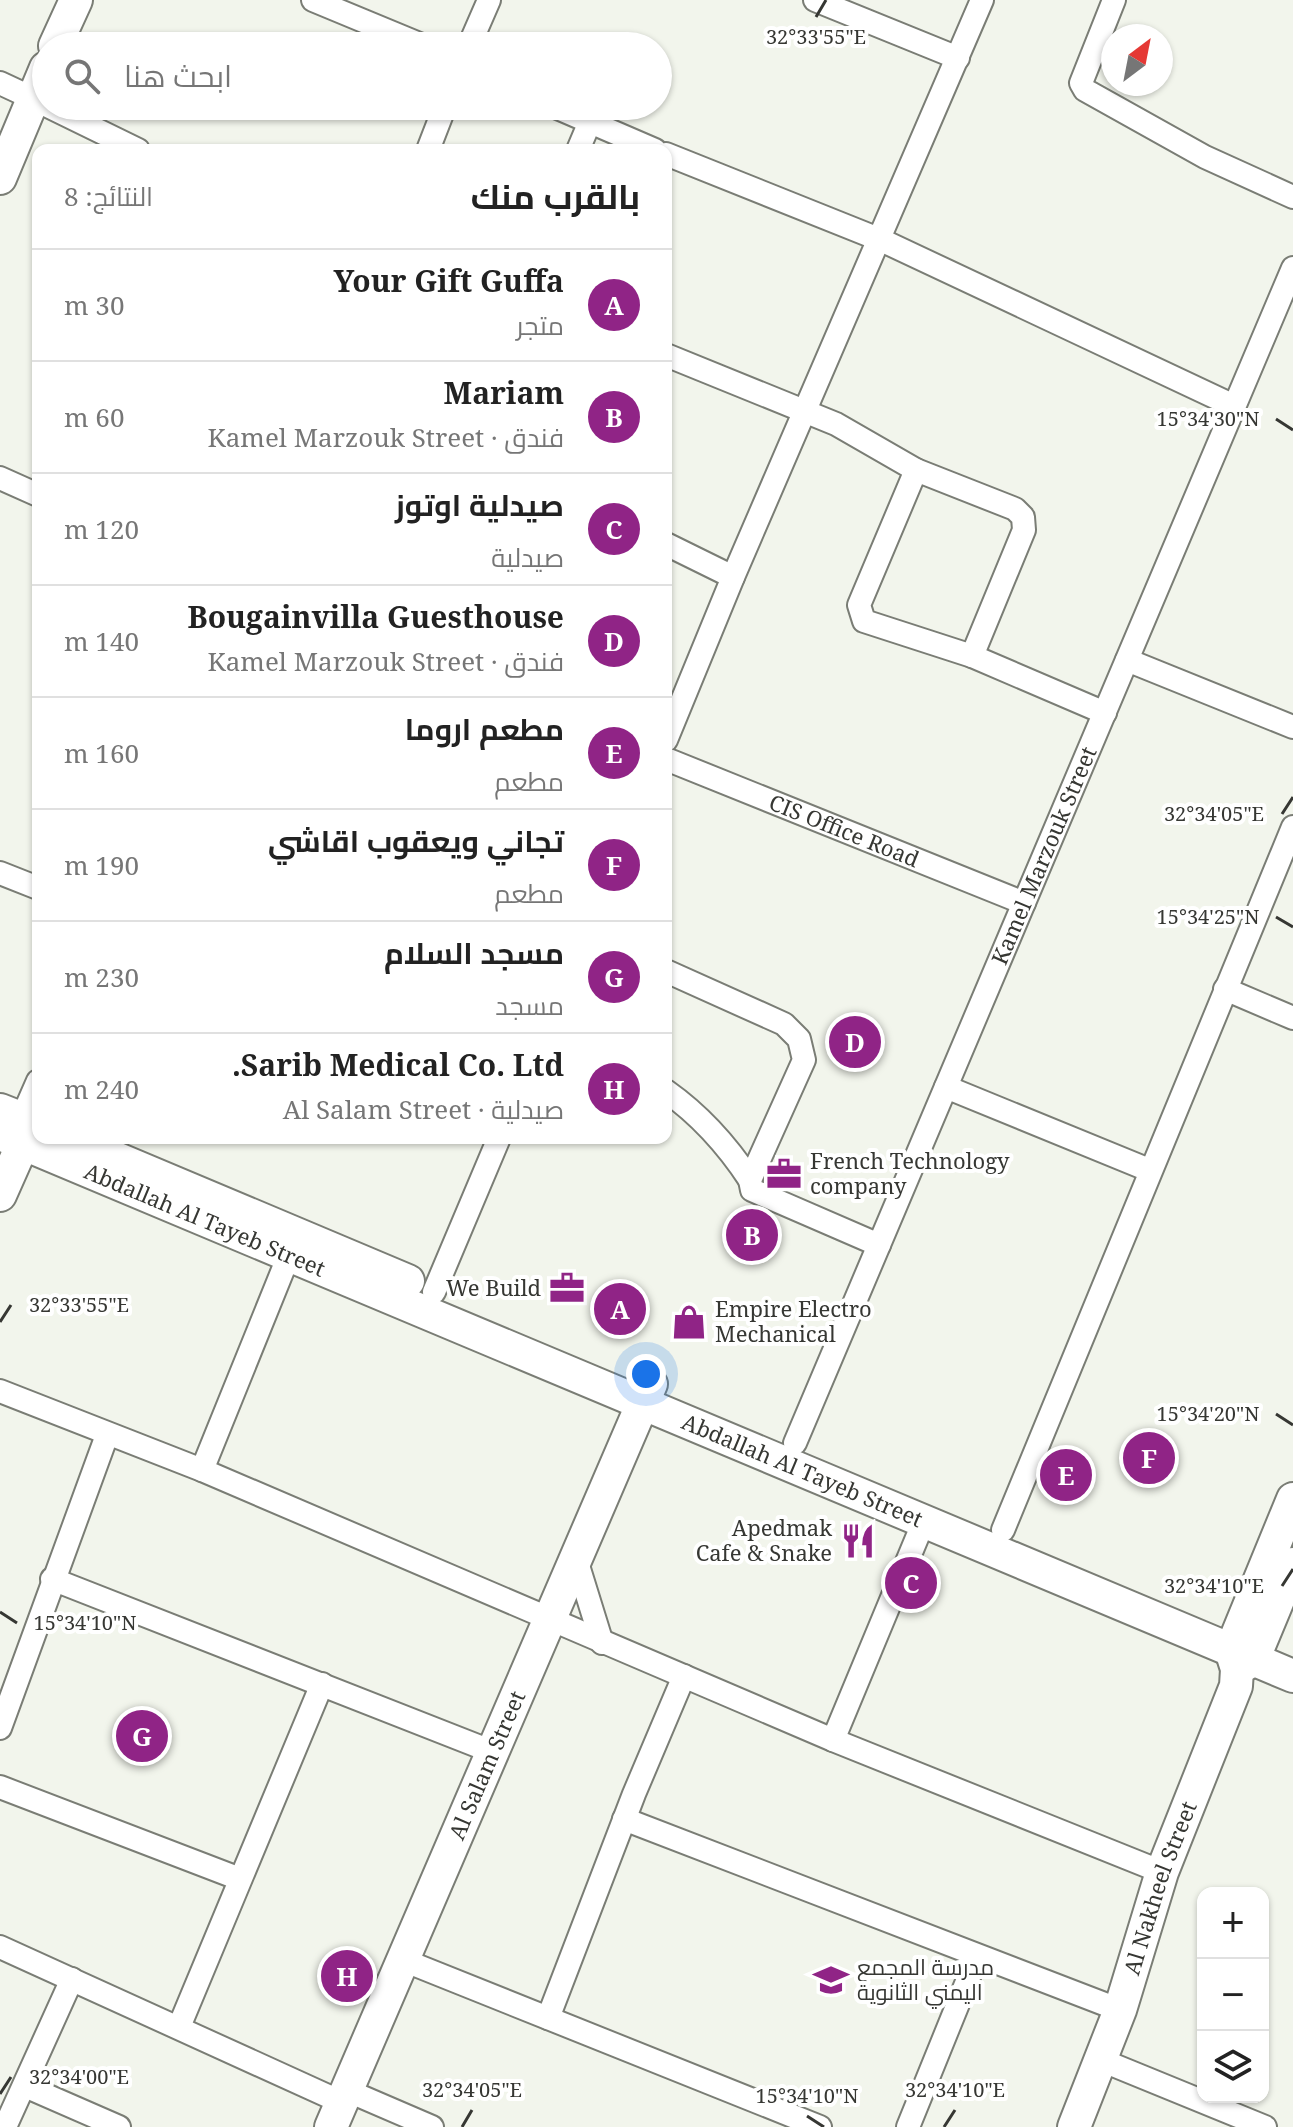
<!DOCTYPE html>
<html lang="ar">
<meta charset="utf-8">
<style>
:root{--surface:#fff;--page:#f2f2f2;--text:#222;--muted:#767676;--line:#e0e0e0;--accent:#902486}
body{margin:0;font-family:"Noto Serif",Cairo,serif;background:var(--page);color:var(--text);direction:rtl}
.controls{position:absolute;right:24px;bottom:24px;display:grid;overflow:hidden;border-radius:16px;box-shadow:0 2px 6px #0004}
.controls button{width:72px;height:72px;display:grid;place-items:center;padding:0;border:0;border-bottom:2px solid var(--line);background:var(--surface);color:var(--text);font:40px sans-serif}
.compass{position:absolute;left:1101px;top:24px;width:72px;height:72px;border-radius:50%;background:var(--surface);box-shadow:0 2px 6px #0004;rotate:32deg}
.you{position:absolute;left:646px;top:1374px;width:28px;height:28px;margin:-20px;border:6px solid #fff;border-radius:50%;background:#1a73e8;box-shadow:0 0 0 12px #1a73e833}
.badge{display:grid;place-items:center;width:52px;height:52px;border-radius:50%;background:var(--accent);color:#fff;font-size:26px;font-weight:700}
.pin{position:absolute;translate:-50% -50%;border:4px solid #fff;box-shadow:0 2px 8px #0006}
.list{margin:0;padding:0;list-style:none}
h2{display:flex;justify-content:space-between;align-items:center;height:104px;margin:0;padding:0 32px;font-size:34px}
h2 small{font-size:26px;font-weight:400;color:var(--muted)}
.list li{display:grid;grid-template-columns:52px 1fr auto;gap:24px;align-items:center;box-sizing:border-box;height:112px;padding:0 32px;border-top:2px solid var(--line)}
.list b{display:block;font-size:30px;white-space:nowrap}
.list p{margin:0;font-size:26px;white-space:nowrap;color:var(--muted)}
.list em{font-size:26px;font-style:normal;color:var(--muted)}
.icon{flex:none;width:44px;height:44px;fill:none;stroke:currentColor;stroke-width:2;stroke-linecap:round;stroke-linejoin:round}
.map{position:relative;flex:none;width:1293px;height:2127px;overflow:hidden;direction:ltr}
.search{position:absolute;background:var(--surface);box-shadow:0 2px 6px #0004;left:32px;top:32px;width:640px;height:88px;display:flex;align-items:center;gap:20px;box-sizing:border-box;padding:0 28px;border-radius:44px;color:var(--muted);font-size:30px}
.panel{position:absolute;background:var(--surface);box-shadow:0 2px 6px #0004;left:32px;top:144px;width:640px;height:1000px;border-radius:16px;direction:rtl}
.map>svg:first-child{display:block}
</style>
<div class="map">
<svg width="1293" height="2127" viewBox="0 0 1293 2127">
<rect width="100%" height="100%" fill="#f2f5ec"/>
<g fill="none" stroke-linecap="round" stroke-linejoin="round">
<g stroke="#7a7d75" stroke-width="26">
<g id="street">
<path d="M313 0 424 46"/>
<path d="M815 0 958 58"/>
<path d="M1114 0 1081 83 1085 90 1205 157 1293 197"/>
<path d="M469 46 489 0"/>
<path d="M0 83 45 104"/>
<path d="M48 106 138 150"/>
<path d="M553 106 655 150"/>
<path d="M428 150 445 106"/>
<path d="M578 150 589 124"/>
<path d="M666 154 881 240 1234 406"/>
<path d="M666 355 836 424 916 470 859 605 864 621 972 656 1105 713"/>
<path d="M916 470 1015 509 1023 517 1024 530 972 656"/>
<path d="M0 478 38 495"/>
<path d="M666 544 733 577"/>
<path d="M1127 660 1293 727"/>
<path d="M666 740 733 577 982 0"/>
<path id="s1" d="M666 759 1024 903"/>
<path d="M0 873 38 888"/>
<path d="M666 971 784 1024 799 1039 804 1060 750 1180 752 1190 879 1245"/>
<path d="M1225 989 1293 1018"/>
<path d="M946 1087 1149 1170"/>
<path d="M666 1091C700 1115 727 1145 750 1180"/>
<path d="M16 1131 38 1081"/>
<path d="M434 1292 499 1138"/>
<path d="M0 1391 202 1470 833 1740 1162 1872"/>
<path id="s2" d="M795 1443 1293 268"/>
<path d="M202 1470 289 1255"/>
<path d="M1003 1530 1293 827"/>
<path d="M576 1559 602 1643"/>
<path d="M52 1579 493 1752"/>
<path d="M0 1728 107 1435"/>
<path d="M833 1740 924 1521"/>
<path d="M0 1787 240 1879"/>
<path d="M624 1819 1120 2010"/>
<path d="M0 1947 341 2102"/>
<path d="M403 1960 820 2127"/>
<path d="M548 2018 634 1794 684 1676"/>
<path d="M179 2027 322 1684"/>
<path d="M1101 2060 1265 2127"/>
<path d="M25 2086 119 2127"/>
<path d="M346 2090 432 2127"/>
<path d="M5 2127 72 1979"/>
<path d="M908 2127 977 1957"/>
</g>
</g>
<g stroke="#7a7d75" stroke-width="36">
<g id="secondary">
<path d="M55 46 76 0"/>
<path d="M0 178 46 68"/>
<path d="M0 1110 38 1125"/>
<path id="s3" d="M0 1134 1293 1676"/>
<path d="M68 1138 408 1281"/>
<path d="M0 1195 32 1123"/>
<path d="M1237 1669 1253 1660 1293 1564"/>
<path id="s4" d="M331 2127 651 1384"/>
<path id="s5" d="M1074 2127 1120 2010 1162 1872 1236 1686 1237 1669 1231 1650 1293 1499"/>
</g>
</g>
<use href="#street" stroke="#fff" stroke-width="22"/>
<use href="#secondary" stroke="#fff" stroke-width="32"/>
</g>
<path fill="none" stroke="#363733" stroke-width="3" d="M816 17 826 0M1276 419 1293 430M1282 814 1293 797M1276 917 1293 927M0 1322 11 1305M1276 1414 1293 1425M1282 1586 1293 1569M0 1612 17 1623M0 2094 11 2077M807 2116 824 2127M462 2127 472 2110M944 2127 955 2110"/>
<defs>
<g id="office-bare" transform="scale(2.76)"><path d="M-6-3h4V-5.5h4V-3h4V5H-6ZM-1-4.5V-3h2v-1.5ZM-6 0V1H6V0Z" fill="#902486" stroke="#fff" stroke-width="2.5" paint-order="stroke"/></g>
<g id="shop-bare" transform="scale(2.76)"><path d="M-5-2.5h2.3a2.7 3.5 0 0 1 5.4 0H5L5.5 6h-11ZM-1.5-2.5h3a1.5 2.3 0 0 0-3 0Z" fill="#902486" stroke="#fff" stroke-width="2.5" paint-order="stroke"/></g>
<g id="restaurant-bare" transform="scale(2.76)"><path d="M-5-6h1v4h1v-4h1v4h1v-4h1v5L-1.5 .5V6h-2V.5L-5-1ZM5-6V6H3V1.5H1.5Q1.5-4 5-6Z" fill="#902486" stroke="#fff" stroke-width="2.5" paint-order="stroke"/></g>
<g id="school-bare" transform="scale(2.76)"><path d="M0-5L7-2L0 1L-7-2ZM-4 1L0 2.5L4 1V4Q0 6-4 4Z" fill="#902486" stroke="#fff" stroke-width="2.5" paint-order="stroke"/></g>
</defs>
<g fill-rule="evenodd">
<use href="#office-bare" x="784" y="1174"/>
<use href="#office-bare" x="567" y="1288"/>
<use href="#shop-bare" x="689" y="1322"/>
<use href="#restaurant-bare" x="858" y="1541"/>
<use href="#school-bare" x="831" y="1980"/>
</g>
<g text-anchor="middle" stroke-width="8" stroke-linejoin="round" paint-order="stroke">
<g font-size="22" fill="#363733" stroke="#fff">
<text dy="8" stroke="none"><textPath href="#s1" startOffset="192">CIS Office Road</textPath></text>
<text dy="8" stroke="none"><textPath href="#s2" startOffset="638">Kamel Marzouk Street</textPath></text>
<text dy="8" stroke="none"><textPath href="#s3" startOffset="222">Abdallah Al Tayeb Street</textPath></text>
<text dy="8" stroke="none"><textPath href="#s3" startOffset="870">Abdallah Al Tayeb Street</textPath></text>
<text dy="8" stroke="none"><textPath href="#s4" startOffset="394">Al Salam Street</textPath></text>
<text dy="8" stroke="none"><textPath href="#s5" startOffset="254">Al Nakheel Street</textPath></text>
</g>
<g font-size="22" fill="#363733" stroke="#fff" text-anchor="start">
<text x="810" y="1169">French Technology<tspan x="810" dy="25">company</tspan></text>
<text x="541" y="1296" text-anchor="end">We Build</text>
<text x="715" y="1317">Empire Electro<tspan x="715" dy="25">Mechanical</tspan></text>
<text x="832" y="1536" text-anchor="end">Apedmak<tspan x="832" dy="25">Cafe &amp; Snake</tspan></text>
<text x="857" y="1975">مدرسة المجمع<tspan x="857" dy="25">اليمني الثانوية</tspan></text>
</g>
</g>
<g font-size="20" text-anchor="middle" fill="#363733" stroke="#fff" stroke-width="8" stroke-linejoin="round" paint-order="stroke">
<text x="816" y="44">32°33'55"E</text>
<text x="1208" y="426">15°34'30"N</text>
<text x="1214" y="821">32°34'05"E</text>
<text x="1208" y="924">15°34'25"N</text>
<text x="79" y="1312">32°33'55"E</text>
<text x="1208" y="1421">15°34'20"N</text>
<text x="1214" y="1593">32°34'10"E</text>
<text x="85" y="1630">15°34'10"N</text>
<text x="79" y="2084">32°34'00"E</text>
<text x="472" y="2097">32°34'05"E</text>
<text x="955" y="2097">32°34'10"E</text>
<text x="807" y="2103">15°34'10"N</text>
</g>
</svg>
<div class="controls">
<button>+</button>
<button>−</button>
<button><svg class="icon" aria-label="layers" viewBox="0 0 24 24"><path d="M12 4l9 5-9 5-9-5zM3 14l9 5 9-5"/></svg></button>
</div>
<svg class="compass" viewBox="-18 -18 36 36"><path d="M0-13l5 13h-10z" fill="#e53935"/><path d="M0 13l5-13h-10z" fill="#767676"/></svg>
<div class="you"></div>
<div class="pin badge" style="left:620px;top:1309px">A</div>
<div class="pin badge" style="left:752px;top:1235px">B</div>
<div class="pin badge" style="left:911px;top:1583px">C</div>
<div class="pin badge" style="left:855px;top:1042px">D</div>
<div class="pin badge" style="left:1066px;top:1475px">E</div>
<div class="pin badge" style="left:1149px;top:1458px">F</div>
<div class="pin badge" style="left:142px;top:1736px">G</div>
<div class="pin badge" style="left:347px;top:1976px">H</div>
<div class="search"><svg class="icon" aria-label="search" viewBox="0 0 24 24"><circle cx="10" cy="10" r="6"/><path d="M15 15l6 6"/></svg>ابحث هنا</div>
<section class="panel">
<h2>بالقرب منك<small>النتائج: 8</small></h2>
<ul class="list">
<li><span class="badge">A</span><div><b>Your Gift Guffa</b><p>متجر</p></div><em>30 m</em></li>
<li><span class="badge">B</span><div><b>Mariam</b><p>فندق · Kamel Marzouk Street</p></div><em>60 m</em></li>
<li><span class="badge">C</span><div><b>صيدلية اوتوز</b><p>صيدلية</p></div><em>120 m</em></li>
<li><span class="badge">D</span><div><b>Bougainvilla Guesthouse</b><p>فندق · Kamel Marzouk Street</p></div><em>140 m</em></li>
<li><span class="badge">E</span><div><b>مطعم اروما</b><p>مطعم</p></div><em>160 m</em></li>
<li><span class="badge">F</span><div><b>تجاني ويعقوب اقاشي</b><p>مطعم</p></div><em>190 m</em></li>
<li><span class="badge">G</span><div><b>مسجد السلام</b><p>مسجد</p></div><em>230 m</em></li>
<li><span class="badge">H</span><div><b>Sarib Medical Co. Ltd.</b><p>صيدلية · Al Salam Street</p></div><em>240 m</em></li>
</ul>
</section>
</div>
